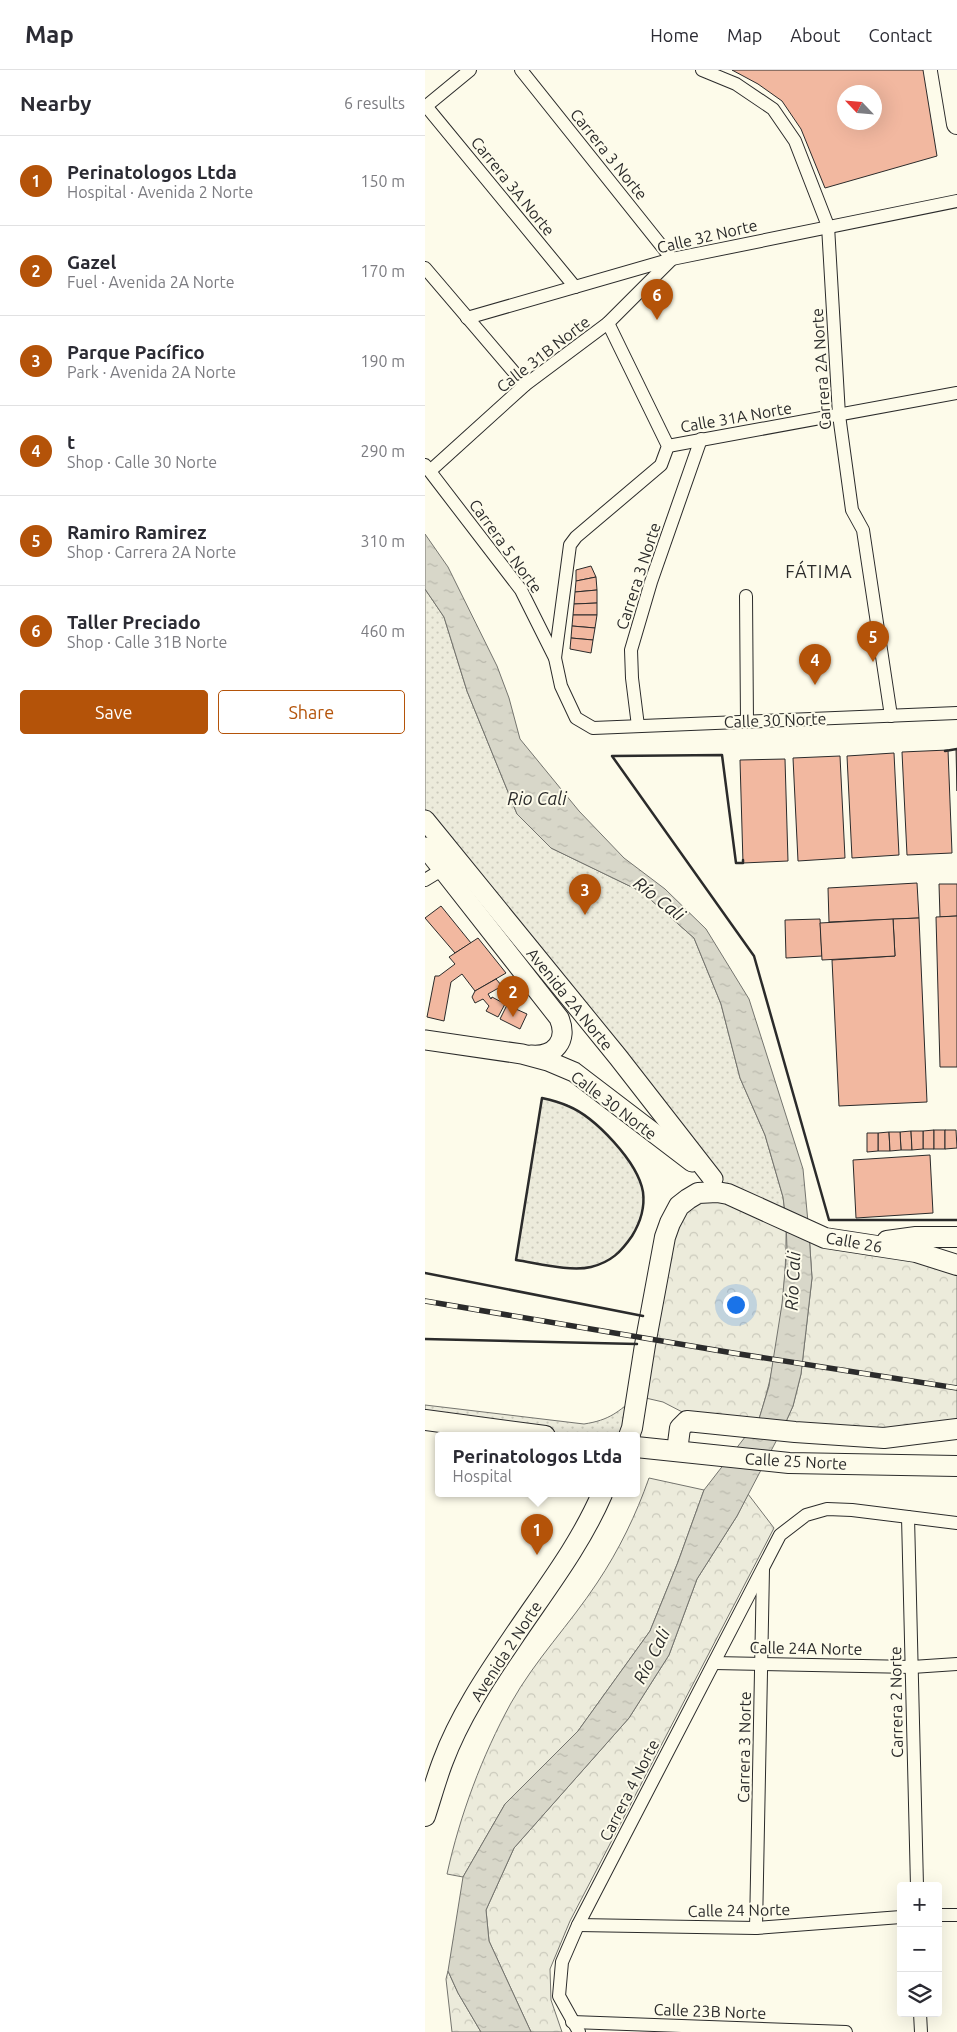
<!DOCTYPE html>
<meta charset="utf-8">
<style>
:root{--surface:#fff;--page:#f7f7f7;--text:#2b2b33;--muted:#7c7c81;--line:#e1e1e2;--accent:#b45309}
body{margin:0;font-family:Ubuntu,sans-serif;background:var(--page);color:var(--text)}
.controls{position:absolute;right:15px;bottom:15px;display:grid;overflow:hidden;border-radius:5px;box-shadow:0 5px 20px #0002}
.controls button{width:45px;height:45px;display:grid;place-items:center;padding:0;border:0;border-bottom:1px solid var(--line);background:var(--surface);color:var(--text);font:25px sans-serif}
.compass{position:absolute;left:412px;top:15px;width:45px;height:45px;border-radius:50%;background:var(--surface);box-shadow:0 5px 20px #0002;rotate:296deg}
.you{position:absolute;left:310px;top:1234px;width:18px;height:18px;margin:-12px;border:4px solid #fff;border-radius:50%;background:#1a73e8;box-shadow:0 0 0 8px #1a73e833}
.badge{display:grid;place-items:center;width:32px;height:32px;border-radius:50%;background:var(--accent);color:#fff;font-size:16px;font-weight:700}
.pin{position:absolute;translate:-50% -41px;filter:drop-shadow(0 1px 2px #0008)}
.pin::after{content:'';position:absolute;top:26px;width:18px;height:15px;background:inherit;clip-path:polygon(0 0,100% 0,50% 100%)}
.popup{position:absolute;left:10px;top:1362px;width:205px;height:65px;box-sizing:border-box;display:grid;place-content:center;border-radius:5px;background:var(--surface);filter:drop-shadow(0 1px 4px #0005);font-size:16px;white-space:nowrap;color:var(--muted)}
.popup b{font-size:19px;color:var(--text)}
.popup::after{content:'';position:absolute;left:50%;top:100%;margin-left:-10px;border:10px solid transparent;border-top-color:var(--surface)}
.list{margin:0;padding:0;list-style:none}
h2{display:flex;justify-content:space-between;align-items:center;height:65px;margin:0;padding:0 20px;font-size:21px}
h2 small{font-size:16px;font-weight:400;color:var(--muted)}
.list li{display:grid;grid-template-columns:32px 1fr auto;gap:15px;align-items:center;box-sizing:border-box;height:90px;padding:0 20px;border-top:1px solid var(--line)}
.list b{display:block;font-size:19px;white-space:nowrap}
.list p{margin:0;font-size:16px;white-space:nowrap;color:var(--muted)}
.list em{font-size:16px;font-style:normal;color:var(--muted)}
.actions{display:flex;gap:10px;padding:15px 20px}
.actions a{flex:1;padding:11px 0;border:1px solid var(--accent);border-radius:5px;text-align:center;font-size:18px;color:var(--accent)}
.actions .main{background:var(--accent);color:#fff}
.icon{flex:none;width:28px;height:28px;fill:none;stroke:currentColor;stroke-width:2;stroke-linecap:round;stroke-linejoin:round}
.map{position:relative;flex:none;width:532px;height:1962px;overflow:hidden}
header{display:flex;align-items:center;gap:30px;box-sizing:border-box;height:70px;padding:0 25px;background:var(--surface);border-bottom:1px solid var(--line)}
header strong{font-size:24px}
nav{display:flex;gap:28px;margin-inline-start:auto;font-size:18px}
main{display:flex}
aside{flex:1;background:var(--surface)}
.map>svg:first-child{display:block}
</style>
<header>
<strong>Map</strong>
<nav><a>Home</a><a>Map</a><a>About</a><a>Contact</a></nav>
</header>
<main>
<aside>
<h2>Nearby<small>6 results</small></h2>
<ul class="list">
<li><span class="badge">1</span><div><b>Perinatologos Ltda</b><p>Hospital · Avenida 2 Norte</p></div><em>150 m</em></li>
<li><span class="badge">2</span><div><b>Gazel</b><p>Fuel · Avenida 2A Norte</p></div><em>170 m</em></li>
<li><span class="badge">3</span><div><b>Parque Pacífico</b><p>Park · Avenida 2A Norte</p></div><em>190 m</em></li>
<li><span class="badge">4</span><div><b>t</b><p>Shop · Calle 30 Norte</p></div><em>290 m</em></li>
<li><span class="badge">5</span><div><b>Ramiro Ramirez</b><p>Shop · Carrera 2A Norte</p></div><em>310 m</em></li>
<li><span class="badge">6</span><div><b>Taller Preciado</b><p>Shop · Calle 31B Norte</p></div><em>460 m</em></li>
</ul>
<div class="actions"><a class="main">Save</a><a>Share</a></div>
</aside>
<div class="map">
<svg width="532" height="1962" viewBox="0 0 532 1962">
<defs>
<pattern id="grass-dots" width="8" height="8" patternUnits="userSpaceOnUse" patternTransform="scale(1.25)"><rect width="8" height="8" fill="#ecebdb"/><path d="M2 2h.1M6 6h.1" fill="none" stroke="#cbcabc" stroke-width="1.8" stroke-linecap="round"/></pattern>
<pattern id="forest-crowns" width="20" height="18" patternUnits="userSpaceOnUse" patternTransform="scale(1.25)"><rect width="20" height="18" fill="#ecebdb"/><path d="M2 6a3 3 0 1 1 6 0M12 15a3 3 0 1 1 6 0" fill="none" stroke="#cbcabc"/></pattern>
<pattern id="water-ripples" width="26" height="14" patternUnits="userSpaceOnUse" patternTransform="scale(1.25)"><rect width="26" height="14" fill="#d8d7c9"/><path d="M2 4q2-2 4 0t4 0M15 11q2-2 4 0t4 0" fill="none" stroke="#bab9ad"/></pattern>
</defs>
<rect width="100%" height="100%" fill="#fdfbea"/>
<g fill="url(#grass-dots)" stroke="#74746e">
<path d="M0 519 19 547 42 621 92 744 126 778 217 822 269 868 296 934 315 1008 340 1065 358 1127 361 1151 303 1124 0 750Z"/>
<path d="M117 1028C126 1030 134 1032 143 1036 170 1047 213 1092 218 1122 220 1137 215 1153 207 1166 196 1182 186 1192 166 1197 145 1202 112 1193 91 1190Z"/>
<path d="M212 1326 204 1366H120L0 1350V1335L159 1354C185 1350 193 1342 212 1326Z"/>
</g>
<g fill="url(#forest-crowns)" stroke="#74746e">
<path d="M273 1123 361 1151C362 1218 354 1287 334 1349L265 1346 238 1332 212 1326 240 1167Z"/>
<path d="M384 1163 532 1195V1359L505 1363 359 1356 368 1336 376 1304 387 1208Z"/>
<path d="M224 1408 279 1420 253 1492 225 1561 153 1661 80 1734 38 1807 22 1804C35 1745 57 1686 86 1633 110 1590 145 1554 172 1513 194 1480 211 1445 224 1408Z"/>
<path d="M323 1424 349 1458 145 1851 125 1899 126 1930 137 1962H106L64 1871 61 1840 89 1778 204 1648 244 1585 272 1509 312 1446Z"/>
<path d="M23 1901 33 1923 56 1962H27L21 1909Z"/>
</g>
<path fill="url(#water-ripples)" stroke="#74746e" d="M0 464 23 497 72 596 84 628 95 669 154 741 199 788 240 819 281 859 324 929 378 1099 384 1163 387 1208 376 1304 368 1336 359 1356 312 1446 272 1509 244 1585 204 1648 89 1778 61 1840 64 1871 106 1962H56L33 1923 23 1901 38 1807 80 1734 153 1661 225 1561 253 1492 279 1420 334 1349 344 1316 357 1234 362 1179 361 1151 358 1127 340 1065 315 1008 296 934 269 868 217 822 126 778 92 744 42 621 19 547 0 519Z"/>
<g fill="#f2b8a0" stroke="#2b2b2b" fill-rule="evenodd">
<path d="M307 0H498L512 86 400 118 376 59 357 31 333 14ZM420 22H450V52H420Z"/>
<path d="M166 496 171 507 151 511V500Z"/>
<path d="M171 507 172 520 150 522 151 511Z"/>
<path d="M172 520V533L149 534 150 522Z"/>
<path d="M172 533V545H148L149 534Z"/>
<path d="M148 545H172L170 558 147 556Z"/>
<path d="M147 556 170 558 168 570 146 568Z"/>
<path d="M146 568 168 570 166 583 145 579Z"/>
<path d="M531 679H532V721Z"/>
<path d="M523 680 527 783 482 785 477 682Z"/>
<path d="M469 683 474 785 427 788 422 686Z"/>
<path d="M415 686 420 788 373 791 368 688Z"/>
<path d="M360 689 363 791 318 793 315 690Z"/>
<path d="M492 813 494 848 404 852 403 818Z"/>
<path d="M514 814H532V846L515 847Z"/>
<path d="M16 836 46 873 30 883 0 848Z"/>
<path d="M532 846V997H515L511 847Z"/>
<path d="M494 848 502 1032 414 1036 407 890 470 886 468 849Z"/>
<path d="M395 849 397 886 361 888 360 850Z"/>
<path d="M468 849 470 886 397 890 395 853Z"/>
<path d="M53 868 81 903 50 921 37 904 26 912 19 951 2 947 10 906H14L30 894 24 887Z"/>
<path d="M71 909 77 916 63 924 66 929 67 927 80 934 73 947 61 941 64 936 58 929 50 933 47 927 50 921Z"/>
<path d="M82 935 102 944 95 959 75 949Z"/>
<path d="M509 1060V1079H498V1061Z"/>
<rect x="509" y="1060" width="11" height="19"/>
<path d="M520 1060H531L532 1078 520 1079Z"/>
<path d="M486 1061 487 1080H476L475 1062Z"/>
<path d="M486 1061H498V1079L487 1080Z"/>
<path d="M464 1062 465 1081H453V1063Z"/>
<path d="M464 1062H475L476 1080 465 1081Z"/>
<path d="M442 1063H453V1081L442 1082Z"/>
<path d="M505 1085 508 1143 431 1148 428 1090Z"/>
</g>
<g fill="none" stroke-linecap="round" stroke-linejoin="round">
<g stroke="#2b2b2b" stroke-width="14">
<g id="street">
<path d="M277 0 311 14 348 39 370 71 403 156 414 345 427 440 438 460 466 646"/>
<path d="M1 36 150 217"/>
<path d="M0 37 45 0"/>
<path d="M0 198 100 315"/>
<path d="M42 248 247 189 532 131"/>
<path d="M243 376 532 323"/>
<path d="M0 395 96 520 130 588 136 616 151 648 168 658 532 643"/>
<path d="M5 401 100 315 183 253 247 189 96 0"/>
<path d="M321 526 322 652"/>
<path d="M130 588 145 475 151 467 236 395 243 376 183 253"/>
<path d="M213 656 207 608 206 580 226 512 276 369"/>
<path d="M0 810 23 796"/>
<path d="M483 1447 492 1816"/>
<path d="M289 1593 487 1597 532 1594"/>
<path d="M513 1845H532"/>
<path d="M153 1855 331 1858 476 1847"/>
<path d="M331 1858 338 1499"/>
<path d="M495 1943 496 1962"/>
<path d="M147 1952 421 1962"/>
<path d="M154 1962 134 1926 137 1892 153 1855 355 1465 381 1445 402 1439 427 1440 532 1453"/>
</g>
</g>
<g stroke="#2b2b2b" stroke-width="21">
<g id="secondary">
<path d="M0 750 193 987 288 1109"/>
<path d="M0 777 134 948C144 971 129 987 106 985"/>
<path d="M0 970 97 984 123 991 149 1002 267 1092"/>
</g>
</g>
<g stroke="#2b2b2b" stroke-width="22">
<g id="primary">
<path d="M523 0 532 54"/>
<path d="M462 1171 491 1167H532"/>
<path d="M0 1350 120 1366"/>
<path d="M204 1366 207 1358 220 1275 240 1167 245 1153 254 1136 263 1129 273 1123 292 1122 303 1124 400 1168 491 1182 532 1195"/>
<path d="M211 1377 364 1393 532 1396"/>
<path d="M252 1381 255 1358 262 1351 370 1362 459 1368 532 1359"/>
<path d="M0 1746C6 1728 11 1709 18 1691 34 1648 61 1607 87 1569 119 1521 154 1477 177 1424"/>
</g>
</g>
<use href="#street" stroke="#fdfbea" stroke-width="12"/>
<use href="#secondary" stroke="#fdfbea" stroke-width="19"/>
<use href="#primary" stroke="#fdfbea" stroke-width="20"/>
<g stroke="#2b2b2b" stroke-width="5.5">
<path id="rail" d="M0 1231 308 1283 532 1318"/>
</g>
<use href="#rail" stroke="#fdfbea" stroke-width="4" stroke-dasharray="11" stroke-linecap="butt"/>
<g stroke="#2b2b2b" stroke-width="2.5">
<path d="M520 681 532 679"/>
<path d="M318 790V793H311L297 685 187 686 329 886 404 1150H532"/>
<path d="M117 1028C126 1030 134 1032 143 1036 170 1047 213 1092 218 1122 220 1137 215 1153 207 1166 196 1182 186 1192 166 1197 145 1202 112 1193 91 1190Z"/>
<path d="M0 1203 218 1246"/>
<path d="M0 1269 212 1274"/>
</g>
</g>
<g text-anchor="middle" stroke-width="4" stroke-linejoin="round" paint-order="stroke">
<g font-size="16" fill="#2b2b2b" stroke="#fdfbea">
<text transform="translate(184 84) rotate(51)" y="6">Carrera 3 Norte</text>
<text transform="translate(88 116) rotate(51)" y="6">Carrera 3A Norte</text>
<text transform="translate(282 166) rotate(-13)" y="6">Calle 32 Norte</text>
<text transform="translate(118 284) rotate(-38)" y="6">Calle 31B Norte</text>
<text transform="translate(396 299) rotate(-94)" y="6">Carrera 2A Norte</text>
<text transform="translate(311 347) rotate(-10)" y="6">Calle 31A Norte</text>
<text transform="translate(81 476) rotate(54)" y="6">Carrera 5 Norte</text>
<text transform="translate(213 506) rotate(-72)" y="6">Carrera 3 Norte</text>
<text transform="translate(350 650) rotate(-2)" y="6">Calle 30 Norte</text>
<text transform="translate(145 929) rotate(51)" y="6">Avenida 2A Norte</text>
<text transform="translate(189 1035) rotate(37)" y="6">Calle 30 Norte</text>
<text transform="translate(429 1172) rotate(10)" y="6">Calle 26</text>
<text transform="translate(371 1391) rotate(3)" y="6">Calle 25 Norte</text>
<text transform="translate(381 1578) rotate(1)" y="6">Calle 24A Norte</text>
<text transform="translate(81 1581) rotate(-57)" y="6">Avenida 2 Norte</text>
<text transform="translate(471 1632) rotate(-91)" y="6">Carrera 2 Norte</text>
<text transform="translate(319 1677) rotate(-89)" y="6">Carrera 3 Norte</text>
<text transform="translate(204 1720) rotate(-63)" y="6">Carrera 4 Norte</text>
<text transform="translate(314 1840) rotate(-1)" y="6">Calle 24 Norte</text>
<text transform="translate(285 1941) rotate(2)" y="6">Calle 23B Norte</text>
</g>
<g font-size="18" letter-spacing="1" fill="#2b2b2b" stroke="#fdfbea">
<text x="394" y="508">FÁTIMA</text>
</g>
<g font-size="18" font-style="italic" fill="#2b2b2b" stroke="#fdfbea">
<text x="112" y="735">Rio Cali</text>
<text transform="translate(234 829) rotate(38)" y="6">Río Cali</text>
<text transform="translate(368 1211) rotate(-87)" y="6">Río Cali</text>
<text transform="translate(227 1586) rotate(-63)" y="6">Río Cali</text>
</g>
</g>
</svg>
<div class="controls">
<button>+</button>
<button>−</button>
<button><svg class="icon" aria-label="layers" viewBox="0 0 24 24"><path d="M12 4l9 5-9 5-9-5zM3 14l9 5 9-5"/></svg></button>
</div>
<svg class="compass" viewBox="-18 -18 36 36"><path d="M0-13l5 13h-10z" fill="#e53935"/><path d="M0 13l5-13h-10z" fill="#7c7c81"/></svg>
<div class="you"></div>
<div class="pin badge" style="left:112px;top:1485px">1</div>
<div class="popup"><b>Perinatologos Ltda</b>Hospital</div>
<div class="pin badge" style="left:88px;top:947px">2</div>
<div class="pin badge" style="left:160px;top:845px">3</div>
<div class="pin badge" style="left:390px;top:615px">4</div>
<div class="pin badge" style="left:448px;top:592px">5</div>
<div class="pin badge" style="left:232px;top:250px">6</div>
</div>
</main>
